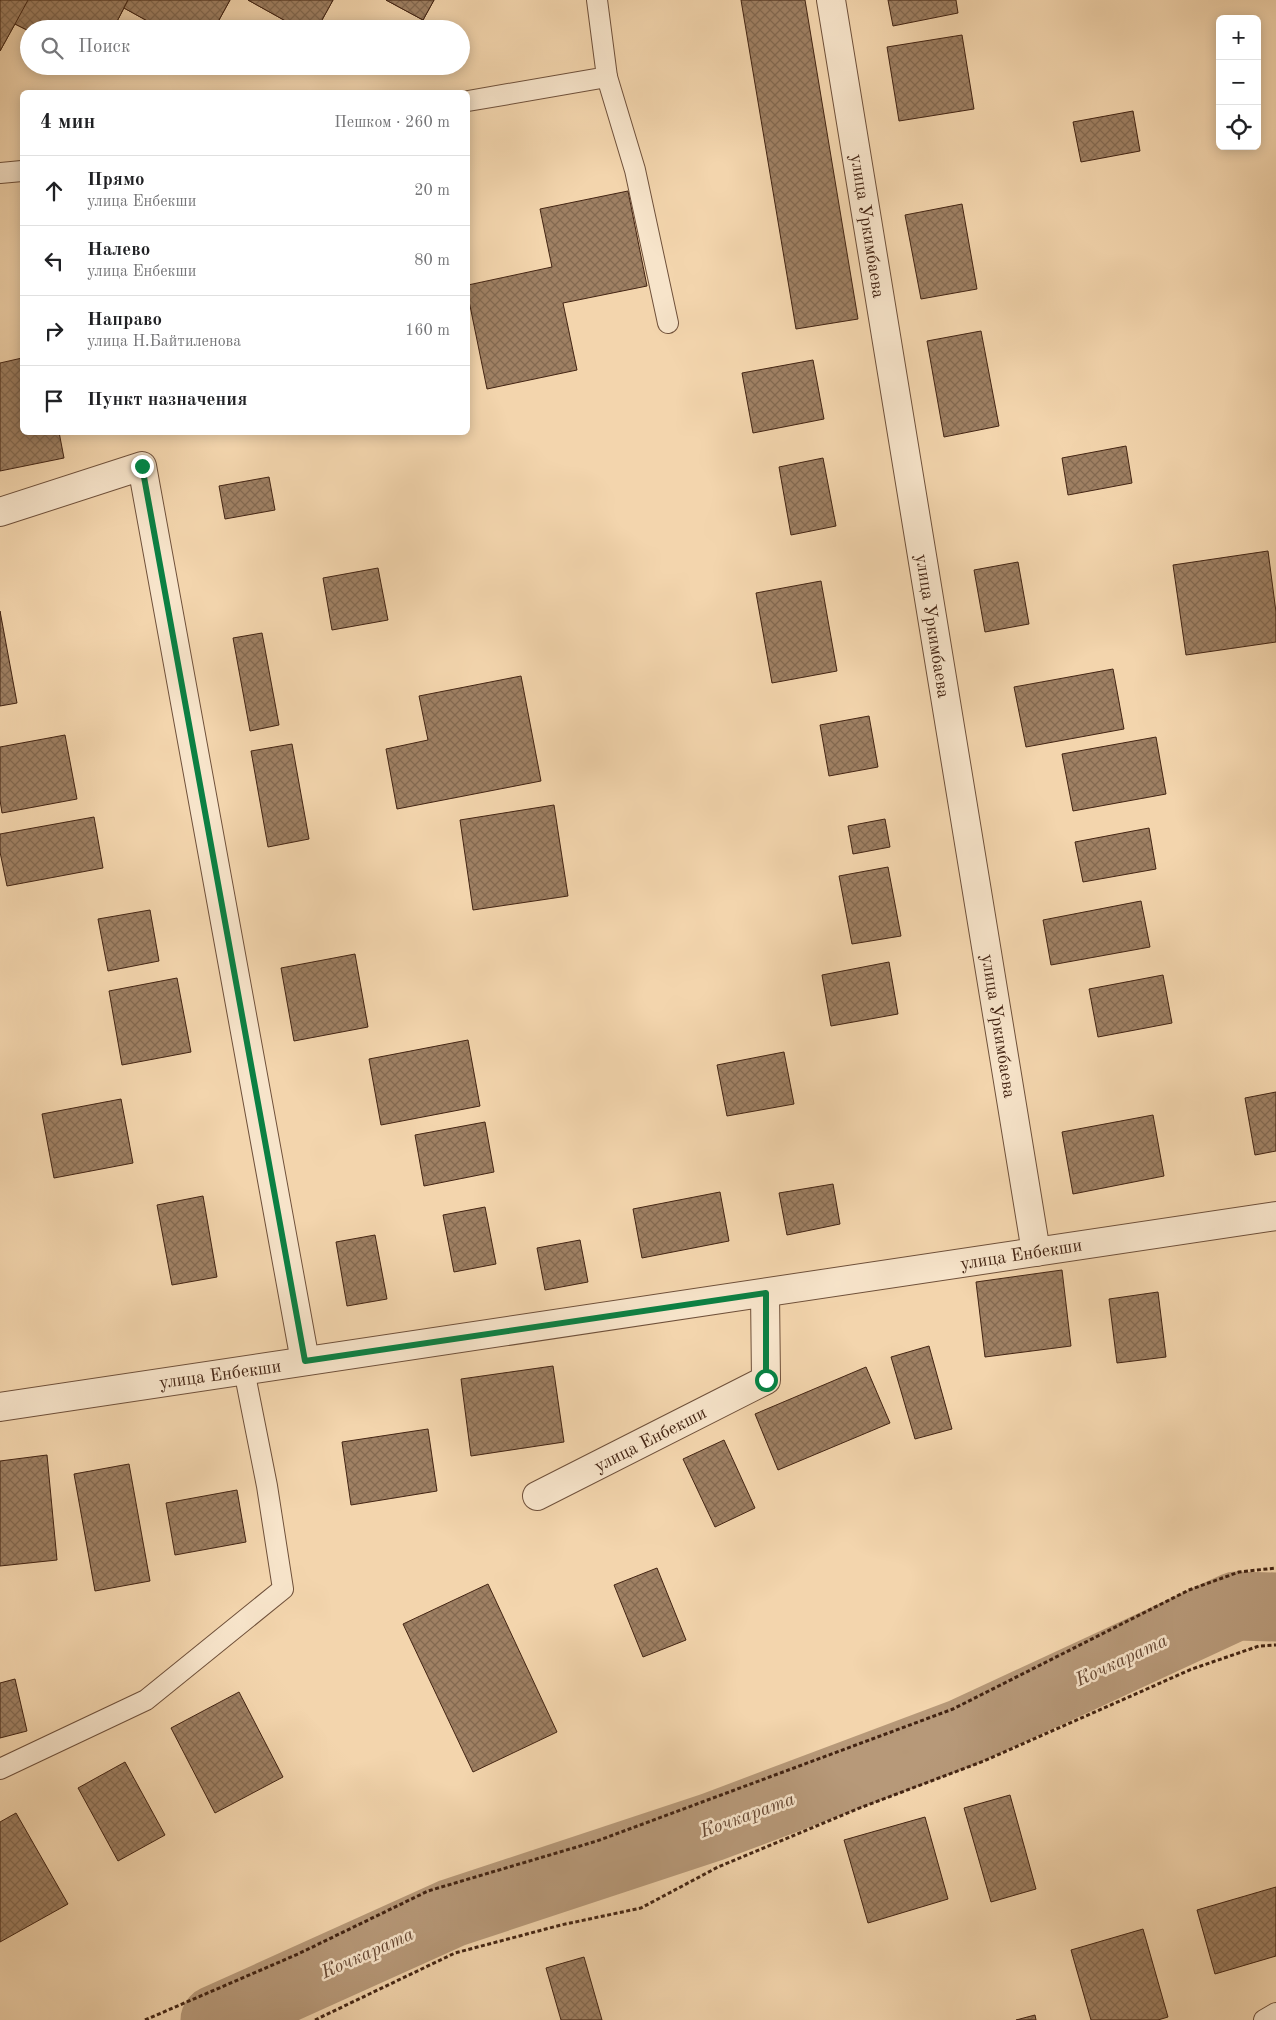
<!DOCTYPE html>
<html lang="ru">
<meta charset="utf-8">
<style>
:root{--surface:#fff;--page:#f2f2f2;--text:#202124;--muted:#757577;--line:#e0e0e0}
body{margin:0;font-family:"Old Standard TT",serif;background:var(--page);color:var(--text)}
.controls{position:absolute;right:15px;top:15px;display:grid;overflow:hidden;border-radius:8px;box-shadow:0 2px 12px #0003}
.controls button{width:45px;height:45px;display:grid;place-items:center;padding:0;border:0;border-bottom:1px solid var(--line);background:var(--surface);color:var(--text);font:25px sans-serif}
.stop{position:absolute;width:15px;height:15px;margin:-11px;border:4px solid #0b8043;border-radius:50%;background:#fff}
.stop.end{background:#0b8043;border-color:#fff;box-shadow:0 1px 5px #0008}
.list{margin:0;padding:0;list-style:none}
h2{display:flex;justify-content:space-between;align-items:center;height:65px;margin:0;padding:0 20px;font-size:21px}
h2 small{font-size:16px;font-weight:400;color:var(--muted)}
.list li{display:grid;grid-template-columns:32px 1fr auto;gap:15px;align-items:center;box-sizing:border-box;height:70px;padding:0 20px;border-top:1px solid var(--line)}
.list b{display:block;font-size:19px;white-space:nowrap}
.list p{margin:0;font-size:16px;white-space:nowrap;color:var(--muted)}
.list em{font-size:16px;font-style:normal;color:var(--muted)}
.icon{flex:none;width:28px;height:28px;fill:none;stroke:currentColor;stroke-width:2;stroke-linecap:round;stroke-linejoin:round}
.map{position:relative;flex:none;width:1276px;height:2020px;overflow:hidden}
.search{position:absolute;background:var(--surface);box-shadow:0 2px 12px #0003;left:20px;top:20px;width:450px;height:55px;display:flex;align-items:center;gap:12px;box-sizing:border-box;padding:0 18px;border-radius:28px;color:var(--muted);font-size:19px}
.panel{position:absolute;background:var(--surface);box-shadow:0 2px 12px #0003;left:20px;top:90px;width:450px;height:345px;border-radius:8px}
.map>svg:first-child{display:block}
</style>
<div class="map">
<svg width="1276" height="2020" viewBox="0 0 1276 2020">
<defs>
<pattern id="building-cross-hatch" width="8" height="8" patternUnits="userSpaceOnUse" patternTransform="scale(1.25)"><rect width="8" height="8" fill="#9f8063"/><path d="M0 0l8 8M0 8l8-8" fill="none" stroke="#836950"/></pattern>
</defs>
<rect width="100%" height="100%" fill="#f3d5ad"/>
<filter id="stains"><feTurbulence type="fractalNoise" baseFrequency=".004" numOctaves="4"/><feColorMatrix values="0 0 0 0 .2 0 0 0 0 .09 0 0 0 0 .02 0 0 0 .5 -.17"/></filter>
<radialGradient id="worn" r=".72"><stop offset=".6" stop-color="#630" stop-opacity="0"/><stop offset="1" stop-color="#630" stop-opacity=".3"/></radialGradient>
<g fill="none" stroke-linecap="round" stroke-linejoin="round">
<path stroke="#b79979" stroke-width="69" d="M215 2020 452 1913 712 1827 962 1733 1236 1606 1276 1607"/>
</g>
<g fill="url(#building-cross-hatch)" stroke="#432413">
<path d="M0 0H28L0 51Z"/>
<path d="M0 0H230L214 29H162L124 8 113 29H29V31L15 24 0 51Z"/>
<path d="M28 0H128L113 29H29V31L15 24Z"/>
<path d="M128 0H230L214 29H162L124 8Z"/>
<path d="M248 0H333L317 29H300Z"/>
<path d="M248 0H333L317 29H300Z"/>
<path d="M386 0H434L423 20Z"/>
<path d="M386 0H434L423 20Z"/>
<path d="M741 0H805L858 319 796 329Z"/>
<path d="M888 0H956L958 13 893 26Z"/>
<path d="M962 35 974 109 899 121 887 47Z"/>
<path d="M1133 111 1140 151 1081 162 1073 122Z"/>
<path d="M628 191 647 286 563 303 577 370 487 389 468 296V285L552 267 540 209Z"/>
<path d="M962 204 977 289 921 299 905 215Z"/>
<path d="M981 331 999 426 944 437 927 341Z"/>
<path d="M22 358V432H59L64 458 0 471V363Z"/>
<path d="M813 360 824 419 753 433 742 373Z"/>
<path d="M1126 446 1132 483 1068 495 1062 458Z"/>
<path d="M823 458 836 526 791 535 779 467Z"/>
<path d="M269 477 275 510 225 519 219 486Z"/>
<path d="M1268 551 1276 612V642L1186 655 1173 565Z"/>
<path d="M1018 562 1029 624 985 632 974 570Z"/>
<path d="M378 568 388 620 332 630 323 578Z"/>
<path d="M821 581 837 671 772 683 756 593Z"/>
<path d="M0 611 17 703 0 706Z"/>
<path d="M262 633 279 725 250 731 233 638Z"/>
<path d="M1113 669 1124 729 1026 747 1014 687Z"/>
<path d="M521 676 541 781 397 809 386 749 428 740 419 696Z"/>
<path d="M869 716 878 767 829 776 820 725Z"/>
<path d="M65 735 77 799 2 813 0 800V747Z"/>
<path d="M1156 737 1166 794 1073 811 1062 754Z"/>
<path d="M292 744 309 839 268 847 251 751Z"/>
<path d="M554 805 568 896 473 910 460 820Z"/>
<path d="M94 817 103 868 7 886 0 852V834Z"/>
<path d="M885 819 890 847 853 854 848 826Z"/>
<path d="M1149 828 1156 869 1083 882 1075 842Z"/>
<path d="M888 867 901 936 852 944 839 876Z"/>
<path d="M1141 901 1150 947 1051 965 1043 920Z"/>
<path d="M150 910 159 961 108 971 98 919Z"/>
<path d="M355 954 368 1027 294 1041 281 968Z"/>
<path d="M889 962 898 1014 831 1026 822 975Z"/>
<path d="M1163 975 1172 1023 1098 1037 1089 989Z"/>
<path d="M177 978 191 1052 122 1065 109 991Z"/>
<path d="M468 1040 480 1106 381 1125 369 1059Z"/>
<path d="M784 1052 794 1104 727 1116 717 1065Z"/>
<path d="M1276 1092V1151L1255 1155 1245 1098Z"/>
<path d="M121 1099 133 1163 54 1178 42 1114Z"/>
<path d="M1153 1115 1164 1176 1073 1194 1062 1132Z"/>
<path d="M485 1122 494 1172 424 1186 415 1135Z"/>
<path d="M833 1184 840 1224 787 1235 779 1193Z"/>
<path d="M720 1192 729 1241 642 1258 633 1209Z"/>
<path d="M203 1196 217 1277 172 1285 157 1205Z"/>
<path d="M485 1207 496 1264 454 1272 443 1215Z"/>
<path d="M375 1235 387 1299 347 1306 336 1242Z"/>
<path d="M580 1240 588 1282 545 1290 537 1248Z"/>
<path d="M1062 1270 1071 1346 985 1357 976 1282Z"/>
<path d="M1158 1292 1166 1357 1117 1363 1109 1299Z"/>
<path d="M929 1346 952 1429 915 1439 891 1357Z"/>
<path d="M553 1366 564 1442 471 1456 461 1379Z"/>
<path d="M866 1367 890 1423 778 1470 755 1414Z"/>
<path d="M428 1429 437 1491 351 1505 342 1442Z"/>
<path d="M724 1440 755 1508 715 1527 683 1459Z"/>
<path d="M47 1455 57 1560 0 1566V1461Z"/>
<path d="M129 1464 150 1581 95 1591 74 1474Z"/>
<path d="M237 1490 246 1542 175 1555 166 1503Z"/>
<path d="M657 1568 686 1640 643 1657 614 1585Z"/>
<path d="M488 1584 557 1732 473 1772 403 1624Z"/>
<path d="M15 1679 27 1731 0 1738V1683Z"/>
<path d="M239 1692 283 1777 215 1813 171 1728Z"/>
<path d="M125 1762 165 1835 118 1861 78 1788Z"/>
<path d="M1010 1795 1036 1889 991 1902 964 1808Z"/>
<path d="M16 1813 68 1904 0 1942V1822Z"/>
<path d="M925 1817 948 1899 868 1923 844 1840Z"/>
<path d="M1276 1887V1956L1215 1974 1197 1910Z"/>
<path d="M1143 1929 1168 2017 1158 2020H1091L1071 1950Z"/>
<path d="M584 1957 602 2020H561L546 1968Z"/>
<path d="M1035 2015 1036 2020H1016Z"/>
</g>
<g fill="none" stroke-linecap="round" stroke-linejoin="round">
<g stroke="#6f503a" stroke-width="22">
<g id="service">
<path d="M607 77 635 170 668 323"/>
<path d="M468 101 607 77 597 0"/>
<path d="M0 173 22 171"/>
<path d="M0 1769 146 1700 283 1589 267 1486 244 1370"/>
<path d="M1264 2020 1276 2013"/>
</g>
</g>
<g stroke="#6f503a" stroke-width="30">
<g id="minor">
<path d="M831 0 1036 1252"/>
<path d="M0 512 142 466 305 1361"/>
<path d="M0 1407 1276 1216"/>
<path d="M537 1496 766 1380 765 1293"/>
</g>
</g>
<g stroke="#432413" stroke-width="3" stroke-dasharray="4 2.5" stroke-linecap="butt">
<path d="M145 2020 298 1954 428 1891 597 1841 953 1709 1189 1590 1239 1572 1276 1568"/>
<path d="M315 2020 455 1953 561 1925 641 1908 718 1867 857 1809 984 1761 1192 1669 1259 1646 1276 1645"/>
</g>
<use href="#service" stroke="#f7e4ca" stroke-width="20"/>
<use href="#minor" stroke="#f7e4ca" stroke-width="28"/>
</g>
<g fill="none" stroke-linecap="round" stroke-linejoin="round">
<path stroke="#0b8043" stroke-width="6" d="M142 466 305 1361 766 1293V1380"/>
</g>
<g text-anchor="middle" stroke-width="5" stroke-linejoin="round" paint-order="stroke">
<g font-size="18" fill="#432413" stroke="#f7e4ca">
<text transform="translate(868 226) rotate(81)" y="6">улица Уркимбаева</text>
<text transform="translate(933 626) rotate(81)" y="6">улица Уркимбаева</text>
<text transform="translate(999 1026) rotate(81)" y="6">улица Уркимбаева</text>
<text transform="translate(1021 1254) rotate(-9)" y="6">улица Енбекши</text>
<text transform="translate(220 1374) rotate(-8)" y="6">улица Енбекши</text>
<text transform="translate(650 1439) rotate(-27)" y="6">улица Енбекши</text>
</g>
<g font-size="19" font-style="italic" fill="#664732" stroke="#f7e4ca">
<text transform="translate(1121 1659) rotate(-25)" y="7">Кочкарата</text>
<text transform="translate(747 1814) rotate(-20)" y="7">Кочкарата</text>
<text transform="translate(367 1952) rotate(-24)" y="7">Кочкарата</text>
</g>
</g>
<rect width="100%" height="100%" filter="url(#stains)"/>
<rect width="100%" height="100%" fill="url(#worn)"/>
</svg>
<div class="controls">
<button>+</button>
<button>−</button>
<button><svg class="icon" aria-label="locate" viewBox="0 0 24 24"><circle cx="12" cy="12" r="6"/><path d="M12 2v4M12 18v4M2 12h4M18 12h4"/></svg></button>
</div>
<div class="stop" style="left:766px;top:1380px"></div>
<div class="stop end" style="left:142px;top:466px"></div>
<div class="search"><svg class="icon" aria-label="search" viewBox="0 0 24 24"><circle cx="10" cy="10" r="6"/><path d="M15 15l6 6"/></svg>Поиск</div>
<section class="panel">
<h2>4 мин<small>Пешком · 260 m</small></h2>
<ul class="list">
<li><svg class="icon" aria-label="ahead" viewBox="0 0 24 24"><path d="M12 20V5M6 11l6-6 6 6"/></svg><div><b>Прямо</b><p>улица Енбекши</p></div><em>20 m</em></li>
<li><svg class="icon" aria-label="left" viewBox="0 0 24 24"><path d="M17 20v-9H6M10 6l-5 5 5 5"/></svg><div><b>Налево</b><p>улица Енбекши</p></div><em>80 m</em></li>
<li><svg class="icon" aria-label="right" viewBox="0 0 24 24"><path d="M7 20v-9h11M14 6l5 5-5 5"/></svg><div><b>Направо</b><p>улица Н.Байтиленова</p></div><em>160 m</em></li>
<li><svg class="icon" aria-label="arrive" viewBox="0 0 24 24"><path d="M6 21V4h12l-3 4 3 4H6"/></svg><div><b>Пункт назначения</b></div></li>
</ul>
</section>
</div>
